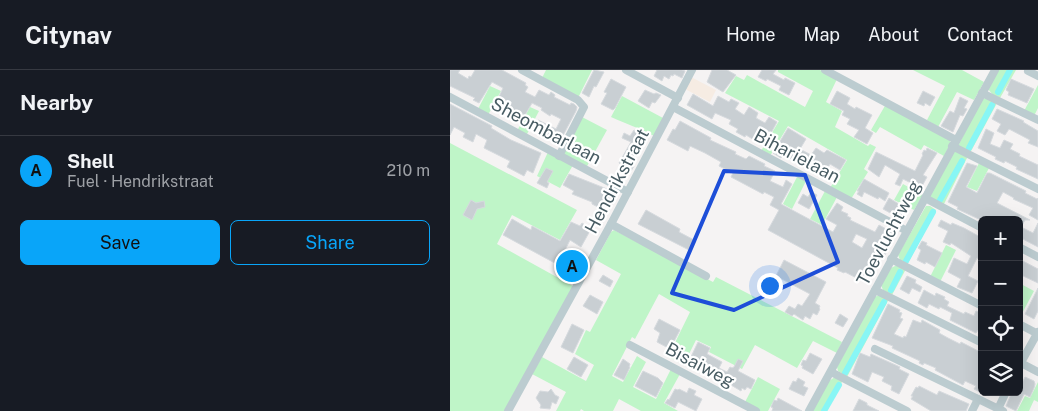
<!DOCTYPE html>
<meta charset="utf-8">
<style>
:root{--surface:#171b24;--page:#20242c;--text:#f1f3f6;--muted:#9ea1a6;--line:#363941;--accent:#09a5f9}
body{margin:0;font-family:"Public Sans",sans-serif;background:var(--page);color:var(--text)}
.controls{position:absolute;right:15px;bottom:15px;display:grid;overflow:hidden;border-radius:8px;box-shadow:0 5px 20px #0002}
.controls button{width:45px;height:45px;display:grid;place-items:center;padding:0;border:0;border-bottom:1px solid var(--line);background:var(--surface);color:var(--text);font:25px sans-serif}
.you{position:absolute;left:319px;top:215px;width:18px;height:18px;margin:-12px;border:4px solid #fff;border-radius:50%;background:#1a73e8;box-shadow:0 0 0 8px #1a73e833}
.badge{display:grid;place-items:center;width:32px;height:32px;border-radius:50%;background:var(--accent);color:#111;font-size:16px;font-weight:700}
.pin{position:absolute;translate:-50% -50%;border:2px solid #fff;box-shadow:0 1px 5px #0006}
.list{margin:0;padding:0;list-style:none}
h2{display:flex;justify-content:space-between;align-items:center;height:65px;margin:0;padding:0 20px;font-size:21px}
h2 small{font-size:16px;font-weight:400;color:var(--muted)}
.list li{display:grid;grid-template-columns:32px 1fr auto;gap:15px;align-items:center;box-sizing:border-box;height:70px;padding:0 20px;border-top:1px solid var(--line)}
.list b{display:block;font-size:19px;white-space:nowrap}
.list p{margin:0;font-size:16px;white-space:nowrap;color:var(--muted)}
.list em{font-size:16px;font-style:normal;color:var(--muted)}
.actions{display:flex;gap:10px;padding:15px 20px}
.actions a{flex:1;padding:11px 0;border:1px solid var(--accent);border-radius:8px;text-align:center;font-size:18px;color:var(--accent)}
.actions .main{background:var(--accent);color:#111}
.icon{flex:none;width:28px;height:28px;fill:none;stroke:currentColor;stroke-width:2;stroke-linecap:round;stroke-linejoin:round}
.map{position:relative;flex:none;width:588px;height:341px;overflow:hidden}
header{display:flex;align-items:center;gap:30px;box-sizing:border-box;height:70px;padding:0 25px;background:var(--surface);border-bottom:1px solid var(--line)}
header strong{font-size:24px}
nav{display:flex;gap:28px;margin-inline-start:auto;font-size:18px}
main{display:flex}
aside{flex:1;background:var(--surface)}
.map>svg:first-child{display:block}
</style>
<header>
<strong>Citynav</strong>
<nav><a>Home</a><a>Map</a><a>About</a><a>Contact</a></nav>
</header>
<main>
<aside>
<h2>Nearby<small></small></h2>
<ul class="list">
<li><span class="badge">A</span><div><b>Shell</b><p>Fuel · Hendrikstraat</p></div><em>210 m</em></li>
</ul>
<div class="actions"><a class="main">Save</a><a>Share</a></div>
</aside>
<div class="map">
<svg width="588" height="341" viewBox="0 0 588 341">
<rect width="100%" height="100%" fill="#f5f3f3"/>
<g fill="#bff5c8">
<path d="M96 0H142L128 28 92 8Z"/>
<path d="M328 0H370L387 9 376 32 392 41 385 57 418 76 420 74 426 77 414 99 418 102 401 129 380 118 397 90 338 56 320 86 311 81 329 51 275 23 286 6 294 10 297 5 355 37 363 21 328 2Z"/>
<path d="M463 0H512L534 12 524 30 507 22 488 57 477 50 495 16Z"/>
<path d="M548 0H566L550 28 543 25 538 19Z"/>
<path d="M588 15V38L584 46 574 41Z"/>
<path d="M40 16 51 21 38 45 28 39Z"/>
<path d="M172 26 213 48 204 66C190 58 176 54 161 47Z"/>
<path d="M536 28 547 33 520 83 508 76 532 29Z"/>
<path d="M436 34 499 69 501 73 494 86 474 75 471 80 430 57 426 63 421 60Z"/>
<path d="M80 37 89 41 76 66 67 61Z"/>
<path d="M132 47 157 60 136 98 115 87 113 81Z"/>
<path d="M0 73 127 140 110 170 62 145 47 174 123 216 104 254 54 341H0Z"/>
<path d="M506 81 518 86 493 136 480 128V124L504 82Z"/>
<path d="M98 82 123 95 110 118 87 106Z"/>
<path d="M529 93 539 98 527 121 517 117Z"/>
<path d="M347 107 356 111 342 139 333 134Z"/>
<path d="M453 114 473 125 464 140 444 130Z"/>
<path d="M375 121 387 127 372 155 360 149Z"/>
<path d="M476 136H480L486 140 457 195 450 190 448 185Z"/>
<path d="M164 160 263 212 266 207 392 272 387 283 363 271 347 298 305 275 292 299 259 282 261 277 246 270 234 294 218 287 240 242 209 224 185 269 182 267 162 306 173 312 187 286 196 292 183 317 206 329 221 299 230 304 214 333 228 341H191L169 329 163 341H134L131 339 130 341H106L116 322 82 304 92 287 136 311 144 295 125 284 136 260 140 262 171 204 146 190 161 162Z"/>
<path d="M496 175 506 180 490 212 480 207Z"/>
<path d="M447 195 456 199 442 225 433 220 431 215 441 198Z"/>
<path d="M569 213 584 221 569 249Z"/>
<path d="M429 225 439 229 397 307 388 301 387 297 425 227Z"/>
<path d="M308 307 330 319 318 341H306L294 334Z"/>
<path d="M385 307 393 310 377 341H362L379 311Z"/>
<path d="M588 312V332L584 330 579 341H567L575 326 580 328Z"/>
</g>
<path fill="#f6ece3" d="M241 7 266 20 260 32 235 19Z"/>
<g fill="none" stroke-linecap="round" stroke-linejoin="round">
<g stroke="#88f6f5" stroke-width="6">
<path d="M548 22 560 0"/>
<path d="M519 78 542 35"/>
<path d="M490 130 512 91"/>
<path d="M456 191 483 142"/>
<path d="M441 220 450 202"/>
<path d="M395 303 434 232"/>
<path d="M374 341 389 315"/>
</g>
</g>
<g fill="#c9cfd3" stroke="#d6dade" fill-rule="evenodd">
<path d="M0 0H10L8 3 18 9 19 6 21 7 25 0H52L76 13 75 15 78 17 75 22 85 27 89 20 99 25 101 22 105 25 104 27 120 35 121 33 124 34 127 37 126 41 110 71 91 61 90 63 83 59 88 50 106 59 111 49 101 44 100 46 91 40 92 38 82 33 71 52 63 48 65 45 53 39 52 42 44 38 53 18 42 12 29 33 23 30 25 28 0 16Z"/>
<path d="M144 0 154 2 146 17 144 16 139 27 132 23Z"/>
<path d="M207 0H232L235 1 232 8 224 4 223 6 221 5 219 9 214 6 212 11 204 6Z"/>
<path d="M262 0H277L286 5 273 22 257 12Z"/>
<path d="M312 0H326L323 4 334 10 335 8 345 13 339 25 329 20 331 16 317 9 316 11 308 7Z"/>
<path d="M161 9 176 17 165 38 163 40 151 34 157 23 154 22Z"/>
<path d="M561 9 584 19 577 33 558 25 559 22 556 20Z"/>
<path d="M195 20 204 24 206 23 211 25 205 33 202 32 199 38 188 31Z"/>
<path d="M387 21 400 28 397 34 405 39 406 37 422 45 415 58 423 63 417 74 404 67 409 60 397 54 400 49 392 45 394 41 380 34Z"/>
<path d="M473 21 485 27 480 36 475 33 474 36 467 33Z"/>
<path d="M243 24 263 36 268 26 279 32 281 29 289 33 285 39 294 45 299 37 308 43 306 48 315 53 319 47 327 52 321 63 312 57 304 70 296 65 295 67 286 62 288 59 279 54 281 50 265 43 262 49 237 35Z"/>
<path d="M510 27 518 31 514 38 517 39 513 46 510 45 503 62 491 56 500 41 504 43Z"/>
<path d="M0 34 42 56 41 58 61 70 91 83 83 103 77 100 74 106 57 97 60 91 34 78 37 70 26 64 23 72 13 67 15 63 4 57 0 65Z"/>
<path d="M547 39 574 51 573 52 588 61V77L578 73 580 70 559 59 555 65 547 61 551 54 542 49Z"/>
<path d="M230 51 261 68 260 70 286 82 285 84 296 89 299 86 315 94 314 96 325 101 320 111 333 117 336 110 342 114 331 134 383 162 387 155 376 149 387 133 393 137 391 141 398 144 397 146 401 148 400 150 425 162 429 155 445 164 434 187 431 185 416 213 395 202 394 203 387 200 388 198 318 160 329 140 320 135 324 127 314 122 313 124 281 107 283 103 269 96 271 92 255 83 240 76 238 81 217 70 223 59 225 60ZM406 164 417 169 412 178 402 172Z"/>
<path d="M338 58 356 69 350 79 361 85 366 78 374 83 377 80 396 90 390 100 380 94 372 108 349 91 348 93 333 84 331 88 323 83Z"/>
<path d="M536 59 544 63 540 74 550 78 554 70 563 74 560 79 570 84 569 86 588 95V109L566 99 567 97 555 91 554 93 545 89 546 87 528 78Z"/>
<path d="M184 60 196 66 180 93 184 96 181 101 169 93 181 72 172 68 174 63 180 66Z"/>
<path d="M477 78 487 83 473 105 477 107 471 118 453 109 450 116 445 114 450 104 435 95 429 107 418 99 426 82 465 101 473 85 472 84 474 80 476 81Z"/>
<path d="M517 93 527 96 516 117 527 123 537 103H540L576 121 575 123 587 129 588 128V150L579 145 583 138 563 129 564 128 553 122 547 133 580 150H575L571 157 583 163 588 153V177L569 167V150H531L507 139 508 137 498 132Z"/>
<path d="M96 98 103 101 97 112 99 113 97 118 87 113Z"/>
<path d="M119 104 157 119 154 125 160 128 159 131 163 133 158 142 142 134V132L122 124 124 121 113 115Z"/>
<path d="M414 109 439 123 435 131 429 127 428 129 414 122 412 127 407 124 409 121H407Z"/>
<path d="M361 122 367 125 359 139 348 133 353 124 358 127Z"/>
<path d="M439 128 457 139 451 149 433 139Z"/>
<path d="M21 130 26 133 34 131 35 137 27 139 22 150 13 145Z"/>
<path d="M196 140 230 159 229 162 246 171 241 181 188 154Z"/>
<path d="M62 149 81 160 82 156 110 171 121 152 130 156 132 153 141 159 131 177 120 170 114 182 131 192 125 204 53 165Z"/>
<path d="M491 150 501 155 502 153 514 158 532 168V190L527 188 518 206 528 211 522 223 507 217 511 209 498 202 504 188 517 194 521 186 501 173 500 175 493 172 498 161 488 156Z"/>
<path d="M472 171 477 173 476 175 492 183 485 197 476 192 475 194 467 190 471 180 468 178Z"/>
<path d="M569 189 588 199V213L569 204Z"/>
<path d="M334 190 376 212 365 233 370 236 369 238 370 239 367 245 363 243 360 249 355 246 353 250 344 244 342 246 335 242 339 236 345 239 348 234 352 236 360 224 326 206Z"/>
<path d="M153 205 163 211 160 217 149 211Z"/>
<path d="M457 206 466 210 465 213 472 217 470 222 462 218 459 224 450 219Z"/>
<path d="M588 218V241L584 249 575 244Z"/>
<path d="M474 220 485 226 486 223 495 227 494 229 499 232 497 236 514 244 515 242 524 246 526 241 532 243V262L528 260 526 263 500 250 502 243 490 237 489 239 479 234 477 238 468 233Z"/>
<path d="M140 225 153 232 147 244 133 236Z"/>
<path d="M438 234 450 240 449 242 452 243 450 248 453 249 444 264 453 268 454 266 456 267 463 250 471 253 472 250 490 260 489 263 498 268 510 274 511 272 532 283V323L524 319 526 316 515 311 513 315 485 300 486 298 474 293 473 295 469 293 470 291 442 278 443 276 422 268Z"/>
<path d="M390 244 398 249 393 257 385 253Z"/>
<path d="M209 249 230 260 220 279 207 272 210 263 204 259Z"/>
<path d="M122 254 134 260 123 283 111 277Z"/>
<path d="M248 272 260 278 257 284 272 292 269 298 277 302 280 297 282 298 284 297 288 289 293 291 288 301 305 310 301 319 297 317 295 320 292 318 291 321 271 309 273 306 240 289Z"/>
<path d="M360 283 372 289 363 304 352 298 353 296 351 295 353 290 356 291Z"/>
<path d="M410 283 420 287 421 284 450 297 449 299 459 304 449 324 441 320 442 316 432 311 434 307 422 302 418 312 402 304Z"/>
<path d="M124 287 138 295 131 307 117 299Z"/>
<path d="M173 289 180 294 179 297H180L174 310 164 305Z"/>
<path d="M193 301 208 308 213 313 206 327 185 316Z"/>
<path d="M575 307 584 311 585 314 584 318 580 327 574 324 566 341 556 336 562 322H569V319Z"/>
<path d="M348 308 355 312 353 316 358 318 354 326 339 319 343 311 346 312Z"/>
<path d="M469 316 487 325 489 321 519 334 516 341H481L461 329 463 326H461L466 317 468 318Z"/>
<path d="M239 318 246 321 244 325 252 329 246 341 228 332 225 338 215 333 218 329 219 330 225 319 228 320 229 319 237 323Z"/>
<path d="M101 319 105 325 109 327 106 334 102 332 100 339 90 338 91 335 86 328 90 321 98 322Z"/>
<path d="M328 328 352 341H322L323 338 321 337 324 330 327 331Z"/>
<path d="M409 329 417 333V335L429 341H403Z"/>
</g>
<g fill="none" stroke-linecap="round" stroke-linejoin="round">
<g stroke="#bcccd0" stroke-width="8">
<path d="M72 0 128 30 134 37 109 86"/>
<path d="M176 0 228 28"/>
<path d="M375 0 506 70"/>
<path d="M578 1 588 6"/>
<path d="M532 23 588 50"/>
<path d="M0 27 178 122"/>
<path d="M223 37 457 161"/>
<path d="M502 76 588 119"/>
<path d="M475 128 532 158"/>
<path d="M161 154 256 206"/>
<path d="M569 177 588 187"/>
<path d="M441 189 532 236"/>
<path d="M425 220 532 273"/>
<path d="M569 254 588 264"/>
<path d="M180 275 306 341"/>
<path d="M425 279 553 341"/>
<path d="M569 292 588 302"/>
<path d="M569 296 588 262"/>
<path d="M381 302 457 341"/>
<path d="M548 339 556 322"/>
<path d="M58 341 161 154 242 0"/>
<path d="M359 341 545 0"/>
<path d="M522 341 528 329"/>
</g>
</g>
<path fill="none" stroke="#1d4ed8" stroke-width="4" stroke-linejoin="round" d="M274 101 355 105 388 192 284 240 222 223Z"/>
<g text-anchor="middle" stroke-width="4.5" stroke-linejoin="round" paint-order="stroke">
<g font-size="18" fill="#485c63" stroke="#fff">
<text transform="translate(96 61) rotate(28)" y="6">Sheombarlaan</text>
<text transform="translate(347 86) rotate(28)" y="6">Biharielaan</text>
<text transform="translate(167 111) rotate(-62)" y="6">Hendrikstraat</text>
<text transform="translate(439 163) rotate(-62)" y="6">Toevluchtweg</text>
<text transform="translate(250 295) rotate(28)" y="6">Bisaiweg</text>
</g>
</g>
</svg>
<div class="controls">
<button>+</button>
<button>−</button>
<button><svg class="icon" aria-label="locate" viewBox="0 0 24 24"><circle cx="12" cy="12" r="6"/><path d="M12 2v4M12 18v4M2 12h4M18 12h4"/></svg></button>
<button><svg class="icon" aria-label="layers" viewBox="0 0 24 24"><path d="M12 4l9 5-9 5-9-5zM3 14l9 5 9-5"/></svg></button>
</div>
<div class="you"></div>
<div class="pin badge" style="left:122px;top:196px">A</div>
</div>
</main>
